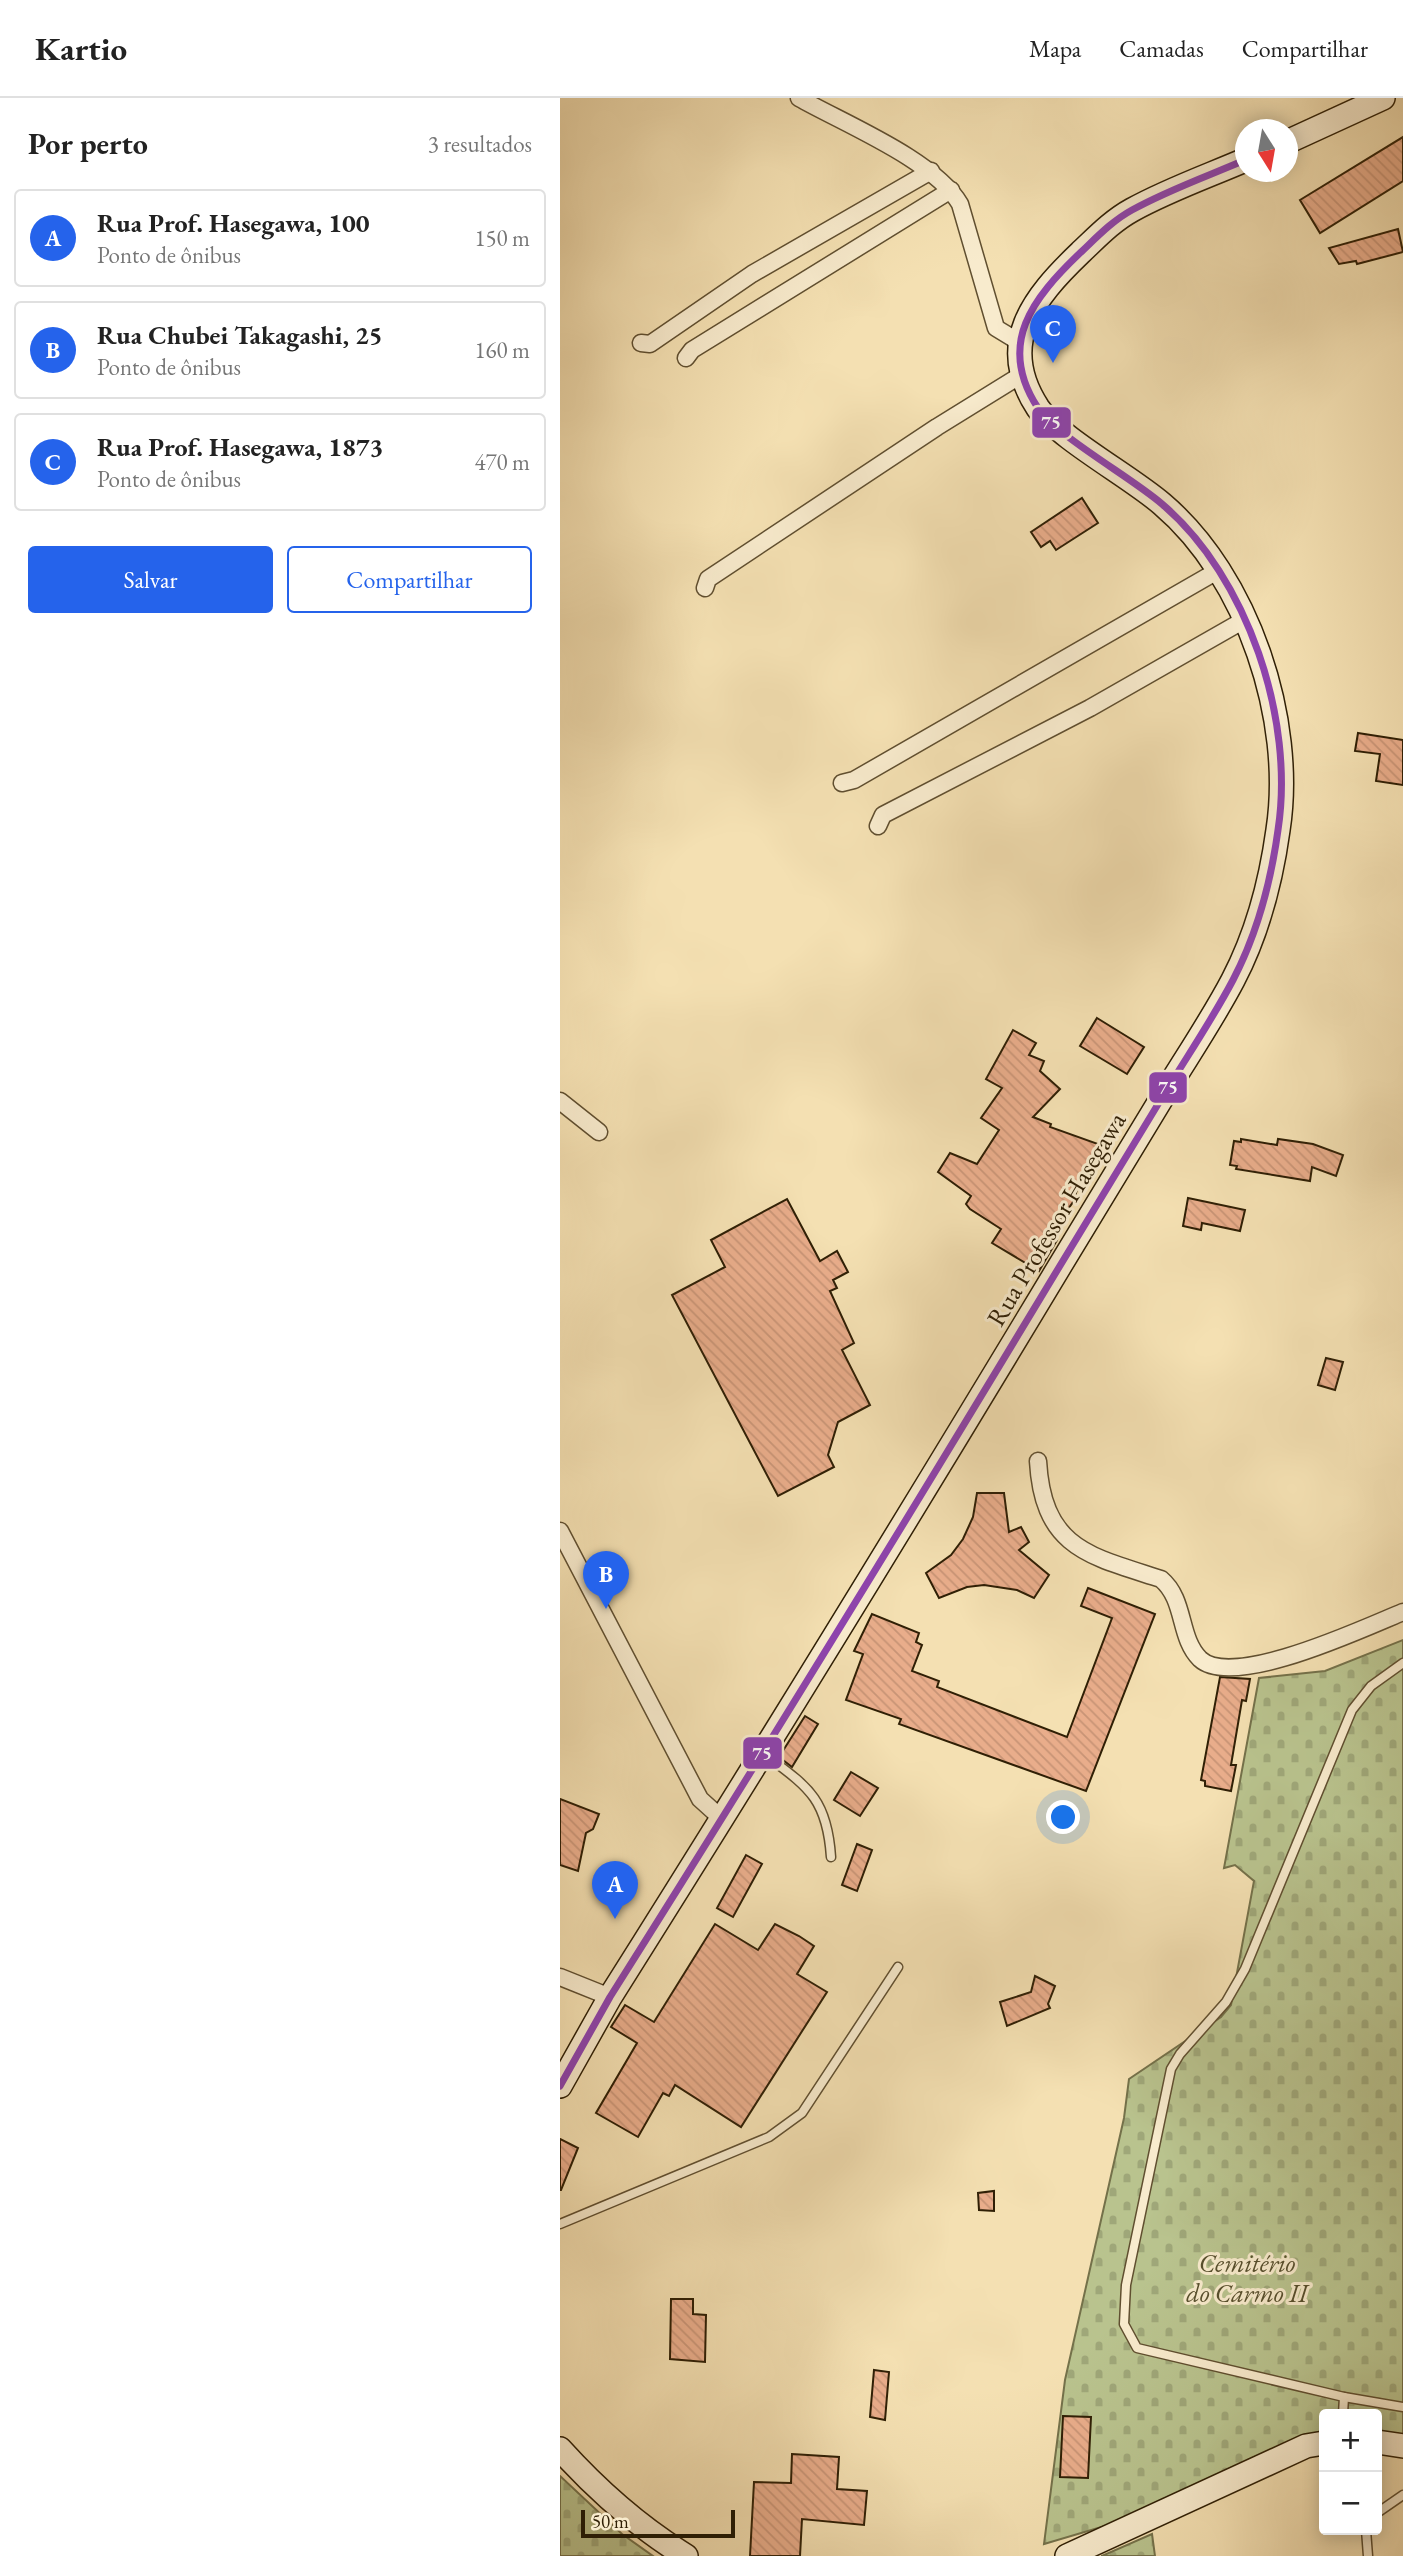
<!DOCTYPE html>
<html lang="pt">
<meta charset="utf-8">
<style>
:root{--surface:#fff;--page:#f2f2f2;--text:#222;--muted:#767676;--line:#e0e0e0;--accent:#2563eb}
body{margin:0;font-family:"EB Garamond",serif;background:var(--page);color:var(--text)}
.controls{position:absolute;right:21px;bottom:21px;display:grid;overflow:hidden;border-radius:7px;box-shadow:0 4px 18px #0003}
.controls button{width:63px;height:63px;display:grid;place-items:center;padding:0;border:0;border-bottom:2px solid var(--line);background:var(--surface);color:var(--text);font:35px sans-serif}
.compass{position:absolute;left:675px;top:21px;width:63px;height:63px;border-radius:50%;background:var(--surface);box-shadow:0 4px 18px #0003;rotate:169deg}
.scale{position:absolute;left:21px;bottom:18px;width:154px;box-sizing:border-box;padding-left:7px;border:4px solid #2f1f05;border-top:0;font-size:19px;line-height:24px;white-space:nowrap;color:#2f1f05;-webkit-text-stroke:5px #f8ebcd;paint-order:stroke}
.you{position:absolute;left:504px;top:1720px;width:24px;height:24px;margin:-18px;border:5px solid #fff;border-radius:50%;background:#1a73e8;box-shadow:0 0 0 10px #1a73e833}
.badge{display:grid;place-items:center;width:46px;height:46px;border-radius:50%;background:var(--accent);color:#fff;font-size:23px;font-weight:700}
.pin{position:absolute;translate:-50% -58px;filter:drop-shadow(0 2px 4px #0008)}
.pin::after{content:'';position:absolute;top:37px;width:24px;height:21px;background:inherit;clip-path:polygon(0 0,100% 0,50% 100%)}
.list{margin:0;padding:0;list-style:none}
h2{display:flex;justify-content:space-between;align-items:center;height:91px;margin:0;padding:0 28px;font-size:30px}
h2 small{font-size:23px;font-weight:400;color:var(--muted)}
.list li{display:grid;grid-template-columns:46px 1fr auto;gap:21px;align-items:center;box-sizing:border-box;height:98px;margin:0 14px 14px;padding:0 14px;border:2px solid var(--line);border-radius:7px}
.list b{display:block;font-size:26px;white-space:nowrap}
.list p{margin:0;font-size:23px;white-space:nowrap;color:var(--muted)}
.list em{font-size:23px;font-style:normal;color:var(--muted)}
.actions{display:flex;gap:14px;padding:21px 28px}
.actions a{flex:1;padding:16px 0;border:2px solid var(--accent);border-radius:7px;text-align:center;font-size:24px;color:var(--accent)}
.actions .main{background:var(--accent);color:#fff}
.map{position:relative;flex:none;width:843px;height:2458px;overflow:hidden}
header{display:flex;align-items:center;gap:42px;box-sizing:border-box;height:98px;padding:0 35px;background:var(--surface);border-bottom:2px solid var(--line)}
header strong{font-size:33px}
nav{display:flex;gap:38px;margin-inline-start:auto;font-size:24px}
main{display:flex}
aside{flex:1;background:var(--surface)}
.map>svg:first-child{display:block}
</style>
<header>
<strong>Kartio</strong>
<nav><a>Mapa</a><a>Camadas</a><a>Compartilhar</a></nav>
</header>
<main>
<aside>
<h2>Por perto<small>3 resultados</small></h2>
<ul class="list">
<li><span class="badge">A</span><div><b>Rua Prof. Hasegawa, 100</b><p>Ponto de ônibus</p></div><em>150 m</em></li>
<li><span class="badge">B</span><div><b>Rua Chubei Takagashi, 25</b><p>Ponto de ônibus</p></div><em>160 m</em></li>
<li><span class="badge">C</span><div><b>Rua Prof. Hasegawa, 1873</b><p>Ponto de ônibus</p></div><em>470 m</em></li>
</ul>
<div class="actions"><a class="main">Salvar</a><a>Compartilhar</a></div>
</aside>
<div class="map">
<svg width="843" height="2458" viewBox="0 0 843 2458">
<defs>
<pattern id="cemetery-stones" width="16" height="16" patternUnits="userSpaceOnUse" patternTransform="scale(1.75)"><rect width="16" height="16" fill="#b9c38e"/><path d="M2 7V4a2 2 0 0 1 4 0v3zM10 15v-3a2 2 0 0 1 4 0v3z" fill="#9fa779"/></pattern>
<pattern id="building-back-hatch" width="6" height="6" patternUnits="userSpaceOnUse" patternTransform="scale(1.75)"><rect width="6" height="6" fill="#e9ad8b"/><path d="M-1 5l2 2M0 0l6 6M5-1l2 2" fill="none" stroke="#c89476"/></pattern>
</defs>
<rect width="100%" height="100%" fill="#f4e0b2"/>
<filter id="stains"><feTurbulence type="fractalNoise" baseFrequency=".00286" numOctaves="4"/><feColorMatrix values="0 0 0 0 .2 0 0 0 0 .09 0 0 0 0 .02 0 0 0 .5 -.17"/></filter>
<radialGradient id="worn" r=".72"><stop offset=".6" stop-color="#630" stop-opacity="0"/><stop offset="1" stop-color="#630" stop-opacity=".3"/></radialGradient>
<g fill="url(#cemetery-stones)" stroke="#74714a" stroke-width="2">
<path d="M843 1542V2340L817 2338V2316H764V2339L555 2425 484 2446 505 2282 564 2020 569 1981 661 1919 671 1907 694 1783 675 1767 664 1770 699 1580 765 1573Z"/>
<path d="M0 2378 62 2436 93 2458H0Z"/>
<path d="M592 2436 595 2458H541H542Z"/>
</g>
<g fill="url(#building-back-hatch)" stroke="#2f1f05" stroke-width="2">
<path d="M843 39V83L760 135 740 102Z"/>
<path d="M838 131 843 154 797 166 796 163 779 166 769 150Z"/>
<path d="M522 400 538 425 496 452 490 443 481 449 471 434Z"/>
<path d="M798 635 843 642V687L816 683 820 656 795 653Z"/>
<path d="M537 920 584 949 567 976 520 948Z"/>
<path d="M453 932 476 945 469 957 484 963 480 973 500 991 473 1019 491 1026 490 1029 538 1046 527 1075 523 1074 513 1104 490 1137 497 1142 479 1173 432 1145 441 1131 410 1111 406 1106 411 1098 378 1074 390 1055 417 1066 439 1032 421 1020 442 990 426 981Z"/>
<path d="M681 1041 717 1047 718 1041 753 1046 783 1057 776 1078 752 1069 750 1083 676 1071 677 1068 670 1067 674 1043 681 1044Z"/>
<path d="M628 1100 685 1112 680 1133 642 1125 641 1132 623 1128Z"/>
<path d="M227 1101 260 1163 277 1153 288 1174 273 1182 277 1190 270 1193 294 1245 282 1252 310 1307 278 1324 268 1357 274 1369 218 1398 112 1197 165 1169 151 1142Z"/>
<path d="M766 1260 783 1264 775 1292 758 1287Z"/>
<path d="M417 1395H444L449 1434 461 1429 469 1444 459 1452 489 1477 474 1500 457 1492 424 1487 407 1489 379 1500 366 1475 391 1457 403 1441 413 1419Z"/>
<path d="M528 1490 595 1516 526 1693 339 1626 341 1621 286 1602 303 1556 294 1553 312 1516 359 1535 356 1544 362 1547 352 1573 379 1583 377 1589 507 1639 552 1520 521 1508Z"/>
<path d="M660 1579 690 1581 686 1603 682 1602 671 1667H676L671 1693 645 1688V1683L641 1682Z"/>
<path d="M245 1618 258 1626 232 1669 219 1659Z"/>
<path d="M291 1674 318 1690 300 1718 274 1702Z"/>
<path d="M0 1701 39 1716 33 1731 26 1735 18 1773 0 1767Z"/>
<path d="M297 1746 312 1752 297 1793 282 1787Z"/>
<path d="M186 1757 202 1766 173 1819 157 1810Z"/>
<path d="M155 1826 198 1852 215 1826 239 1838 254 1848 237 1876 267 1894 181 2029 115 1987 109 1998 103 1995 78 2039 36 2015 77 1945 51 1929 65 1907 94 1924Z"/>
<path d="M475 1878 495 1888 488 1906 490 1910 447 1928 440 1904 471 1894Z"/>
<path d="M0 2041 18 2050 1 2092H0Z"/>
<path d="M434 2093V2113L419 2112 418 2095Z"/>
<path d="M111 2201H133V2216L146 2217 145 2264 110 2261Z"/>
<path d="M314 2272 329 2274 325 2322 310 2319Z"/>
<path d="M503 2318 531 2319 528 2380 500 2379Z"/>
<path d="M232 2356 279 2359 277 2391 307 2393 304 2427 242 2421 240 2458H190L194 2384 231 2385Z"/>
</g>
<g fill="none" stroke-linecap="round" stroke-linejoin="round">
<g stroke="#604f30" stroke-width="11">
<g id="lane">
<path d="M204 1656C248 1689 267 1700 271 1759"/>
<path d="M0 2126 209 2039 242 2015 338 1869"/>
<path d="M784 2299 843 2309"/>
<path d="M783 2316 784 2299 577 2250 564 2226 566 2187 611 1971 620 1956 666 1904 685 1871 792 1612 811 1588 843 1565"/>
<path d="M817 2415 843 2397"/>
<path d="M806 2432 808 2458"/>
</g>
</g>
<g stroke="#604f30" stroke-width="19">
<g id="street">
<path d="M239 0C285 26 374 62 400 106L436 230 459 244"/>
<path d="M81 245 90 246 192 176 371 73"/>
<path d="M126 260 132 252 391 92"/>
<path d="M145 490 148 481 377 329 461 277"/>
<path d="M282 685 294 682 659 472"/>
<path d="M318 728 323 717 530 610 686 521"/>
<path d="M0 1003 39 1034"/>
<path d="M478 1363C483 1451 530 1458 601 1481 626 1502 618 1539 640 1561 673 1592 806 1529 843 1514"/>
<path d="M0 1433 140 1701 161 1720"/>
<path d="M0 1879 50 1899"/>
</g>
</g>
<g stroke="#2f1f05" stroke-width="26">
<g id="secondary">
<path d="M727 44 823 0"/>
<path d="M0 1988 50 1899C202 1658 351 1415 498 1171 533 1113 568 1056 603 998 626 960 652 922 673 882 697 836 711 783 718 732 735 622 688 479 602 406 571 379 499 340 478 310 436 246 473 200 520 155 537 139 552 123 572 112 608 92 648 78 685 62"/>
<path d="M817 2344 843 2348"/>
<path d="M0 2351C38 2393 77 2428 126 2458"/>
<path d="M507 2458 746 2348 764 2345"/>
</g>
</g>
<use href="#lane" stroke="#f8ebcd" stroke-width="8"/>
<use href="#street" stroke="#f8ebcd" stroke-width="16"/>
<use href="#secondary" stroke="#f8ebcd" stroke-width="23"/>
<g stroke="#f8ebcd" stroke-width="12">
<path id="bus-1" d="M0 1988 50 1899C202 1658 351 1415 498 1171 533 1113 568 1056 603 998 626 960 652 922 673 882 697 836 711 783 718 732 735 622 688 479 602 406 571 379 499 340 478 310 436 246 473 200 520 155 537 139 552 123 572 112 608 92 648 78 685 62"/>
</g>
<use href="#bus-1" stroke="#8e44ad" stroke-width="7"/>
</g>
<g text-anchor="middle" stroke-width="6" stroke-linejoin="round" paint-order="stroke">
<g font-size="26" fill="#2f1f05" stroke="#f8ebcd">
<text transform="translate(496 1121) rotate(-59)" y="9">Rua Professor Hasegawa</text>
</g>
<g font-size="26" font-style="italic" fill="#58502e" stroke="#f8ebcd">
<text x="687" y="2174">Cemitério<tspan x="687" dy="30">do Carmo II</tspan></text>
</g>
</g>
<g stroke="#f8ebcd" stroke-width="2.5">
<rect x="471" y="308" width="41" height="33" rx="7" fill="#8e44ad"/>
<rect x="588" y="973" width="40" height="33" rx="7" fill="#8e44ad"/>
<rect x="182" y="1638" width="41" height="34" rx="7" fill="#8e44ad"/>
</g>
<g font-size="19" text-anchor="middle" font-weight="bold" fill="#fff">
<text x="491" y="331">75</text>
<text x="608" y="996">75</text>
<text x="202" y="1662">75</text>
</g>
<rect width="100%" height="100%" filter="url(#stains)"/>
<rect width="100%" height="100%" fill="url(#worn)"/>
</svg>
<div class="controls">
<button>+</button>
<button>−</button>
</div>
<svg class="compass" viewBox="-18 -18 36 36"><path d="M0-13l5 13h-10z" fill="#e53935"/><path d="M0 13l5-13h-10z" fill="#767676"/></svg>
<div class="scale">50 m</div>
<div class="you"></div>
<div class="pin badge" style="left:55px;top:1821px">A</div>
<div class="pin badge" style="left:46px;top:1511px">B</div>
<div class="pin badge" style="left:493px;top:265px">C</div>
</div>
</main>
